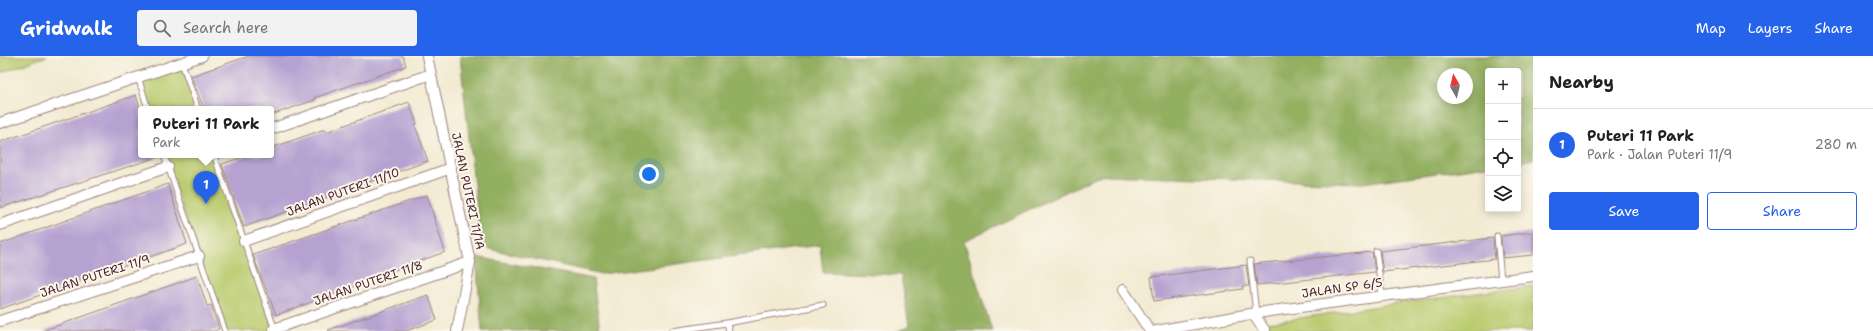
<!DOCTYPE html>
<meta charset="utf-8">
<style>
:root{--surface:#fff;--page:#f2f2f2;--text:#202124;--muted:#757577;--line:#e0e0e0;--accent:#2563eb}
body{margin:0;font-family:"Shantell Sans",sans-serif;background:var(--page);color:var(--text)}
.controls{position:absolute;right:12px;top:12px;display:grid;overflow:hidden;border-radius:4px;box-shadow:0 2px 10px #0003}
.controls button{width:36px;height:36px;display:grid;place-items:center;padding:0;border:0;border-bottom:1px solid var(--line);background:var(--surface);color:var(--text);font:20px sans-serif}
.compass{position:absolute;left:1437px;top:12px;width:36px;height:36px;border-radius:50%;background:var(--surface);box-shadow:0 2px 10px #0003;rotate:352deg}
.you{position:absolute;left:649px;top:118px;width:14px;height:14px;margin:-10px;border:3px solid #fff;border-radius:50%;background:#1a73e8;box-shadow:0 0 0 6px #1a73e833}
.badge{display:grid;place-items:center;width:26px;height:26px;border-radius:50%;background:var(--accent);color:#fff;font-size:13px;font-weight:700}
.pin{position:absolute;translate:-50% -33px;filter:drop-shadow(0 1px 2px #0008)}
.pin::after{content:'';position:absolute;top:21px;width:14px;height:12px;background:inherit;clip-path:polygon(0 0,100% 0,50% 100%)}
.popup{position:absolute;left:138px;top:50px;width:136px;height:52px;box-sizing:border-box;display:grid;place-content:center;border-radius:4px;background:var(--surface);filter:drop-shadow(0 1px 3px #0005);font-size:13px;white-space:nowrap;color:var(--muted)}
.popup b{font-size:15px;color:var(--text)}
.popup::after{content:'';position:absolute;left:50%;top:100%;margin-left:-8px;border:8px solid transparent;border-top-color:var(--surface)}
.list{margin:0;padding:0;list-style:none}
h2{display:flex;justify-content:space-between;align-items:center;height:52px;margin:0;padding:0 16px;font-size:17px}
h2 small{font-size:13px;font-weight:400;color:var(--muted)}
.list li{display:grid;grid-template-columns:26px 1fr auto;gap:12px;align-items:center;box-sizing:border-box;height:72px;padding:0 16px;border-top:1px solid var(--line)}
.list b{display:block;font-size:15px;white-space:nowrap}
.list p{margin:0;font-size:13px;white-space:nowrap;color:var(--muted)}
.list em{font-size:13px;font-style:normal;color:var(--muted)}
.actions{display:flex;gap:8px;padding:12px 16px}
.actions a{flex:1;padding:9px 0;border:1px solid var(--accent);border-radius:4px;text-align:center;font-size:14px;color:var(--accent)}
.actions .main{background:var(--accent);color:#fff}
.icon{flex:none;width:22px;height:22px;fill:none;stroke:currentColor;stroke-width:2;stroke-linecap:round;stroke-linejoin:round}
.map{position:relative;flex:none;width:1533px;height:275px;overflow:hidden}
header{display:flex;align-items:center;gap:24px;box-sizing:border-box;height:56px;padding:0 20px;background:var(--accent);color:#fff}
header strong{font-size:19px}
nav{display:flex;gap:22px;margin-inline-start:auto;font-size:14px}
.search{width:280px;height:36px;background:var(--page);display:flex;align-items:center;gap:10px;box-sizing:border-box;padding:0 14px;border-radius:4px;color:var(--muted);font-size:15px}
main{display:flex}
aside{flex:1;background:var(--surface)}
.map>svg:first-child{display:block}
</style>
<header>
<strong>Gridwalk</strong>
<div class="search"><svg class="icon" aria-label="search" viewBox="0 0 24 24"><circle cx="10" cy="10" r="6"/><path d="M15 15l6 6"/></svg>Search here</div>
<nav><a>Map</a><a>Layers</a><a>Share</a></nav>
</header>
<main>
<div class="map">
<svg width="1533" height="275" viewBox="0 0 1533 275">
<rect width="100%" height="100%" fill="#fbf7ec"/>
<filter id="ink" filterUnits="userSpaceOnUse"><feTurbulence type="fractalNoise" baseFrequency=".025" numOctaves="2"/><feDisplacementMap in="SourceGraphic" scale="8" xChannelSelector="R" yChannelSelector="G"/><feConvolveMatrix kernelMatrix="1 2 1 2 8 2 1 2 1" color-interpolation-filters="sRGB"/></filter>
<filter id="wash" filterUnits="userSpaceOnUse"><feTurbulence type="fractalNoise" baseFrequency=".012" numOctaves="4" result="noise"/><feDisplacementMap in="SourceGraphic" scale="16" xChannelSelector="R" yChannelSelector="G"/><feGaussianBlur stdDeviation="0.9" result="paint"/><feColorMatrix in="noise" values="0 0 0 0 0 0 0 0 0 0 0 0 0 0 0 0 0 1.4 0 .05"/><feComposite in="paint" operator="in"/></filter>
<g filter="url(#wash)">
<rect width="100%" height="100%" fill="#f2ead1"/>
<g fill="#bacb6e" stroke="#82754c">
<path d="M0 0H47L0 17Z"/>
<path d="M182 7 198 53H149L138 21Z"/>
<path d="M164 99H214L275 275H225Z"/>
<path d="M1533 230V275H1266L1261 268 1392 248Z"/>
</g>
<g fill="#93af61" stroke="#6e6746" fill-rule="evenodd">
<path d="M460 0H1533V103L1518 106V15H1488V110L1363 127 1101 119 964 185 992 275H898L909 270 901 219 823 216 820 189 601 218 481 191ZM1443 18H1467V42H1443Z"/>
<path d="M476 201 593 223 600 275H482Z"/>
</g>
<g id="blocks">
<g fill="#b6a2d1">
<path d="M249 0H403L406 10 314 42 315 44 271 59V53H204L191 20Z"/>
<path d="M136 39 141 55V99H157L158 101 0 152V86Z"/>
<path d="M409 46 417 68 415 69 428 105 244 171 222 108 249 99H271V92L325 73 326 76Z"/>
<path d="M168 128 187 188 0 253V188Z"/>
<path d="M427 139 445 196 377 220 378 222 276 259 253 199Z"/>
<path d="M1533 176V199L1503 202 1501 180Z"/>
<path d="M1493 182 1495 203 1383 216 1380 195Z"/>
<path d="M1372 196 1375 216 1257 229 1254 208Z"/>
<path d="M1246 209 1249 230H1242L1243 233 1154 245 1151 221Z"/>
<path d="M197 220 207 250 211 249 219 273 214 275H42Z"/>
<path d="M428 239 437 264 406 275H329L328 274Z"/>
</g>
</g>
</g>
<g filter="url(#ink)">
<use href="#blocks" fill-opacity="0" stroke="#9e847e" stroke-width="1"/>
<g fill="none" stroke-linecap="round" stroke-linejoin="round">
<g stroke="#9e847e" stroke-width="7">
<g id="lane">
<path d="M182 7 198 53"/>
<path d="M138 21 148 53"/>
<path d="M164 99 225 275"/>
<path d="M214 99 275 274"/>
<path d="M1497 180 1501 224"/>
<path d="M1376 195 1382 239"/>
<path d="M1250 205 1256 257"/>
<path d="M727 267 729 275"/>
<path d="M672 275 727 267 823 249"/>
</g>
</g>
<g stroke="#9e847e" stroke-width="12">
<g id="street">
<path d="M427 0 470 206 457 275"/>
<path d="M0 67 202 0"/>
<path d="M271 73 431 18"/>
<path d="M0 169 168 111"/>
<path d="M244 185 451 112"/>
<path d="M1123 234 1150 275"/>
<path d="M1253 258 1265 275"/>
<path d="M0 265 199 200"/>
<path d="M274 273 470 206"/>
<path d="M1156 275 1256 257 1533 220"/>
</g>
</g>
<use href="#lane" stroke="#fff" stroke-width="5"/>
<use href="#street" stroke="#fff" stroke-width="10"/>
</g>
</g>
<g text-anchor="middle" stroke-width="4" stroke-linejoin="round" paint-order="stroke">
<g font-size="12" fill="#4a1f2b" stroke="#fbf7ec">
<text transform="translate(468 135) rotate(78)" y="4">JALAN PUTERI 11/1A</text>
<text transform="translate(343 136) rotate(-20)" y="4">JALAN PUTERI 11/10</text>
<text transform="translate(95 220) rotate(-18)" y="4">JALAN PUTERI 11/9</text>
<text transform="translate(368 227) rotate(-19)" y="4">JALAN PUTERI 11/8</text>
<text transform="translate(1342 232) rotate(-8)" y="4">JALAN SP 6/5</text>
</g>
</g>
</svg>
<div class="controls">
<button>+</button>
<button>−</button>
<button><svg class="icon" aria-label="locate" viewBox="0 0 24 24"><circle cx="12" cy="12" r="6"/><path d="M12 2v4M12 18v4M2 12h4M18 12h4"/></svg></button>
<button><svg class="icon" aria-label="layers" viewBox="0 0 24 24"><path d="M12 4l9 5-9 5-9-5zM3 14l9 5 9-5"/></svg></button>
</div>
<svg class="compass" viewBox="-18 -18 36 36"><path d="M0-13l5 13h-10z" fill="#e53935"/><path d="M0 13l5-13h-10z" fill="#757577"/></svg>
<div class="you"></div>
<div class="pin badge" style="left:206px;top:148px">1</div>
<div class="popup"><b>Puteri 11 Park</b>Park</div>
</div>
<aside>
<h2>Nearby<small></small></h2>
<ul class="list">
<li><span class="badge">1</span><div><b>Puteri 11 Park</b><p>Park · Jalan Puteri 11/9</p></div><em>280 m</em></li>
</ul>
<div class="actions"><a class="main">Save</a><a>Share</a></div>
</aside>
</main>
